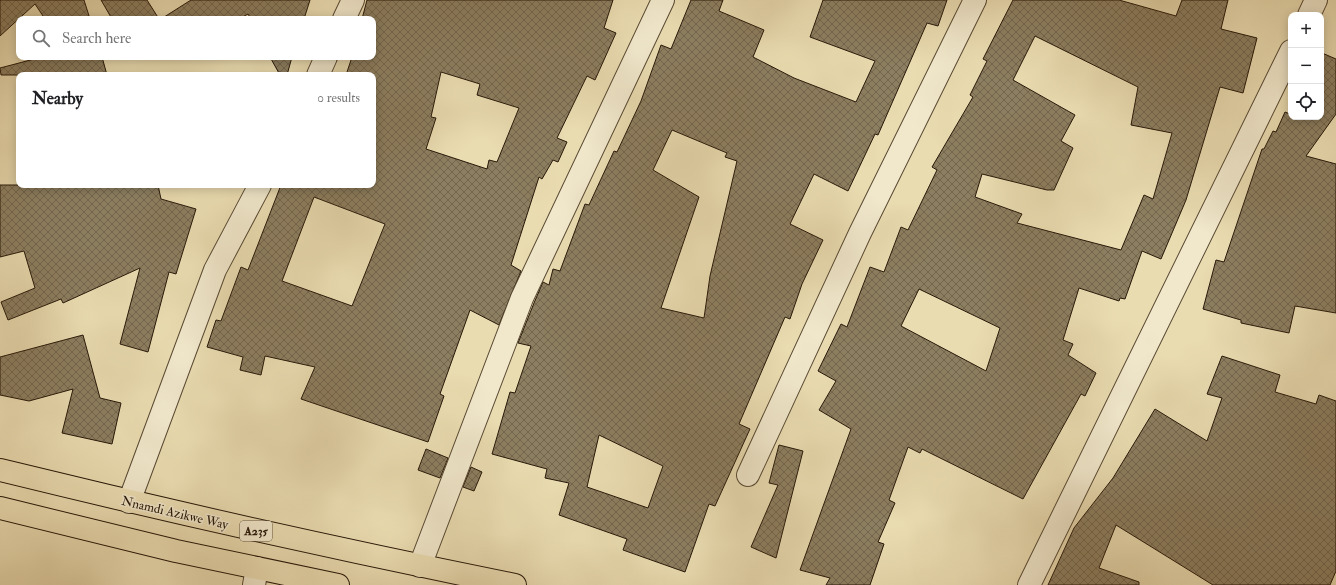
<!DOCTYPE html>
<meta charset="utf-8">
<style>
:root{--surface:#fff;--page:#f2f2f2;--text:#202124;--muted:#757577;--line:#e0e0e0}
body{margin:0;font-family:"IM FELL Double Pica",serif;background:var(--page);color:var(--text)}
.controls{position:absolute;right:12px;top:12px;display:grid;overflow:hidden;border-radius:8px;box-shadow:0 2px 10px #0003}
.controls button{width:36px;height:36px;display:grid;place-items:center;padding:0;border:0;border-bottom:1px solid var(--line);background:var(--surface);color:var(--text);font:20px sans-serif}
.list{margin:0;padding:0;list-style:none}
h2{display:flex;justify-content:space-between;align-items:center;height:52px;margin:0;padding:0 16px;font-size:17px}
h2 small{font-size:13px;font-weight:400;color:var(--muted)}
.icon{flex:none;width:22px;height:22px;fill:none;stroke:currentColor;stroke-width:2;stroke-linecap:round;stroke-linejoin:round}
.map{position:relative;flex:none;width:1336px;height:585px;overflow:hidden}
.search{position:absolute;background:var(--surface);box-shadow:0 2px 10px #0003;left:16px;top:16px;width:360px;height:44px;display:flex;align-items:center;gap:10px;box-sizing:border-box;padding:0 14px;border-radius:8px;color:var(--muted);font-size:15px}
.panel{position:absolute;background:var(--surface);box-shadow:0 2px 10px #0003;left:16px;top:72px;width:360px;height:116px;border-radius:8px}
.map>svg:first-child{display:block}
</style>
<div class="map">
<svg width="1336" height="585" viewBox="0 0 1336 585">
<defs>
<pattern id="building-cross-hatch" width="8" height="8" patternUnits="userSpaceOnUse"><rect width="8" height="8" fill="#8c7e60"/><path d="M0 0l8 8M0 8l8-8" fill="none" stroke="#72664d"/></pattern>
</defs>
<rect width="100%" height="100%" fill="#eadcb1"/>
<filter id="stains"><feTurbulence type="fractalNoise" baseFrequency=".005" numOctaves="4"/><feColorMatrix values="0 0 0 0 .2 0 0 0 0 .09 0 0 0 0 .02 0 0 0 .5 -.17"/></filter>
<radialGradient id="worn" r=".72"><stop offset=".6" stop-color="#630" stop-opacity="0"/><stop offset="1" stop-color="#630" stop-opacity=".3"/></radialGradient>
<g fill="url(#building-cross-hatch)" stroke="#271809" fill-rule="evenodd">
<path d="M0 0H84L90 19H45L35 4 0 36Z"/>
<path d="M101 0H147L159 19H112Z"/>
<path d="M191 0H310L304 19H251L248 14 239 19H161Z"/>
<path d="M367 0H613L604 28 616 33 595 80 587 76 557 138 567 142 558 162 553 160 542 179 539 177 511 265 521 271 499 325 470 310 440 394 444 396 428 442 301 399 315 367 265 356 261 375 240 370 243 357 207 347 216 320 221 321 241 267 248 270 281 185H373V75H346L352 57H373V19H362ZM441 72 480 84 477 95 519 108 497 162 489 160 487 169 426 149 436 118 431 117ZM314 197 385 224 352 306 282 281Z"/>
<path d="M691 0H723L719 11 764 30 753 57 794 78 856 102 875 61 810 37 823 0H947L938 26 927 23 878 135 875 134 848 191 814 174 790 224 823 240 802 284 790 319 785 317 739 424 750 429 715 506 709 504 685 572 623 550 627 539 559 515 569 483 545 478 547 469 492 454 510 392 515 393 531 346 518 343 534 303 543 282 549 285 553 269 560 271 585 204 589 205 614 151 617 152 641 101 661 45 671 49ZM672 130 727 153 725 157 737 161 710 276 704 318 661 308 699 197 653 170ZM599 435 663 466 648 508 587 487Z"/>
<path d="M1013 0H1119L1176 16 1182 0H1228L1221 29 1257 38 1243 93 1220 87 1186 200 1161 259 1142 251 1125 299 1120 298 1119 301 1079 288 1063 340 1073 344 1068 355 1096 373 1085 396 1081 394 1023 499 922 449 920 453 908 447 889 500 895 503 878 542 884 544 870 585H826L830 578 800 570 851 429 819 410 836 381 818 371 841 324 847 327 870 267 884 272 901 227 908 230 937 170 932 167 973 97 970 95 987 61 983 59ZM1035 36 1138 87 1131 125 1172 133 1153 199 1144 195 1121 250 1017 223 1022 214 975 197 982 174 1047 190H1054L1073 148 1061 141 1075 115 1013 80ZM919 289 1000 328 986 371 901 326Z"/>
<path d="M1322 53 1336 59V114L1306 156 1336 164V313L1295 306 1289 333 1241 323V320L1203 309 1216 260 1224 262 1262 149H1264L1273 131 1276 132 1285 112 1290 114 1291 112V117H1321Z"/>
<path d="M42 57H102L107 75H1L0 68Z"/>
<path d="M270 57H292L287 75H280Z"/>
<path d="M0 185H158L161 199 196 209 176 274 169 272 148 352 120 344 140 268 63 303 61 299 8 320 1 302 35 288 24 251 0 257Z"/>
<path d="M83 335 100 398 121 403 112 444 62 433 73 389 29 401 0 395V357Z"/>
<path d="M1222 356 1280 375 1275 392 1316 404 1319 395 1336 401V571L1330 585H1213L1116 525 1099 568 1139 582V585H1048L1074 528 1113 478 1155 409 1207 441 1222 398 1207 394Z"/>
<path d="M779 445 803 451 776 558 751 547 778 485 769 483Z"/>
<path d="M426 449 448 458 440 478 418 470Z"/>
<path d="M471 467 482 472 474 491 463 487Z"/>
</g>
<g fill="none" stroke-linecap="round" stroke-linejoin="round">
<g stroke="#584933" stroke-width="24">
<g id="minor">
<path d="M1309 15 1316 0"/>
<path d="M344 19 353 0"/>
<path d="M318 75 326 57"/>
<path d="M748 475 860 233 975 0"/>
<path d="M129 502 215 270 260 185"/>
<path d="M420 566 522 298 663 0"/>
<path d="M254 585 257 568"/>
<path d="M1029 585 1291 51"/>
</g>
</g>
<g stroke="#271809" stroke-width="24">
<g id="trunk">
<path d="M0 470C171 512 342 550 515 585"/>
<path d="M0 508 176 551 338 585"/>
</g>
</g>
<use href="#minor" stroke="#f1e8cc" stroke-width="22"/>
<use href="#trunk" stroke="#eadcb1" stroke-width="22"/>
</g>
<g text-anchor="middle" stroke-width="3" stroke-linejoin="round" paint-order="stroke">
<rect fill="#f1e8cc" stroke="#645644" stroke-width="1" x="240" y="521" width="32" height="20" rx="3"/>
<g font-size="12" font-weight="bold" fill="#271809">
<text x="256" y="535">A235</text>
</g>
<g font-size="13" fill="#271809" stroke="#f1e8cc">
<text transform="translate(175 512) rotate(13)" y="5">Nnamdi Azikwe Way</text>
</g>
</g>
<rect width="100%" height="100%" filter="url(#stains)"/>
<rect width="100%" height="100%" fill="url(#worn)"/>
</svg>
<div class="controls">
<button>+</button>
<button>−</button>
<button><svg class="icon" aria-label="locate" viewBox="0 0 24 24"><circle cx="12" cy="12" r="6"/><path d="M12 2v4M12 18v4M2 12h4M18 12h4"/></svg></button>
</div>
<div class="search"><svg class="icon" aria-label="search" viewBox="0 0 24 24"><circle cx="10" cy="10" r="6"/><path d="M15 15l6 6"/></svg>Search here</div>
<section class="panel">
<h2>Nearby<small>0 results</small></h2>
<ul class="list">
</ul>
</section>
</div>
